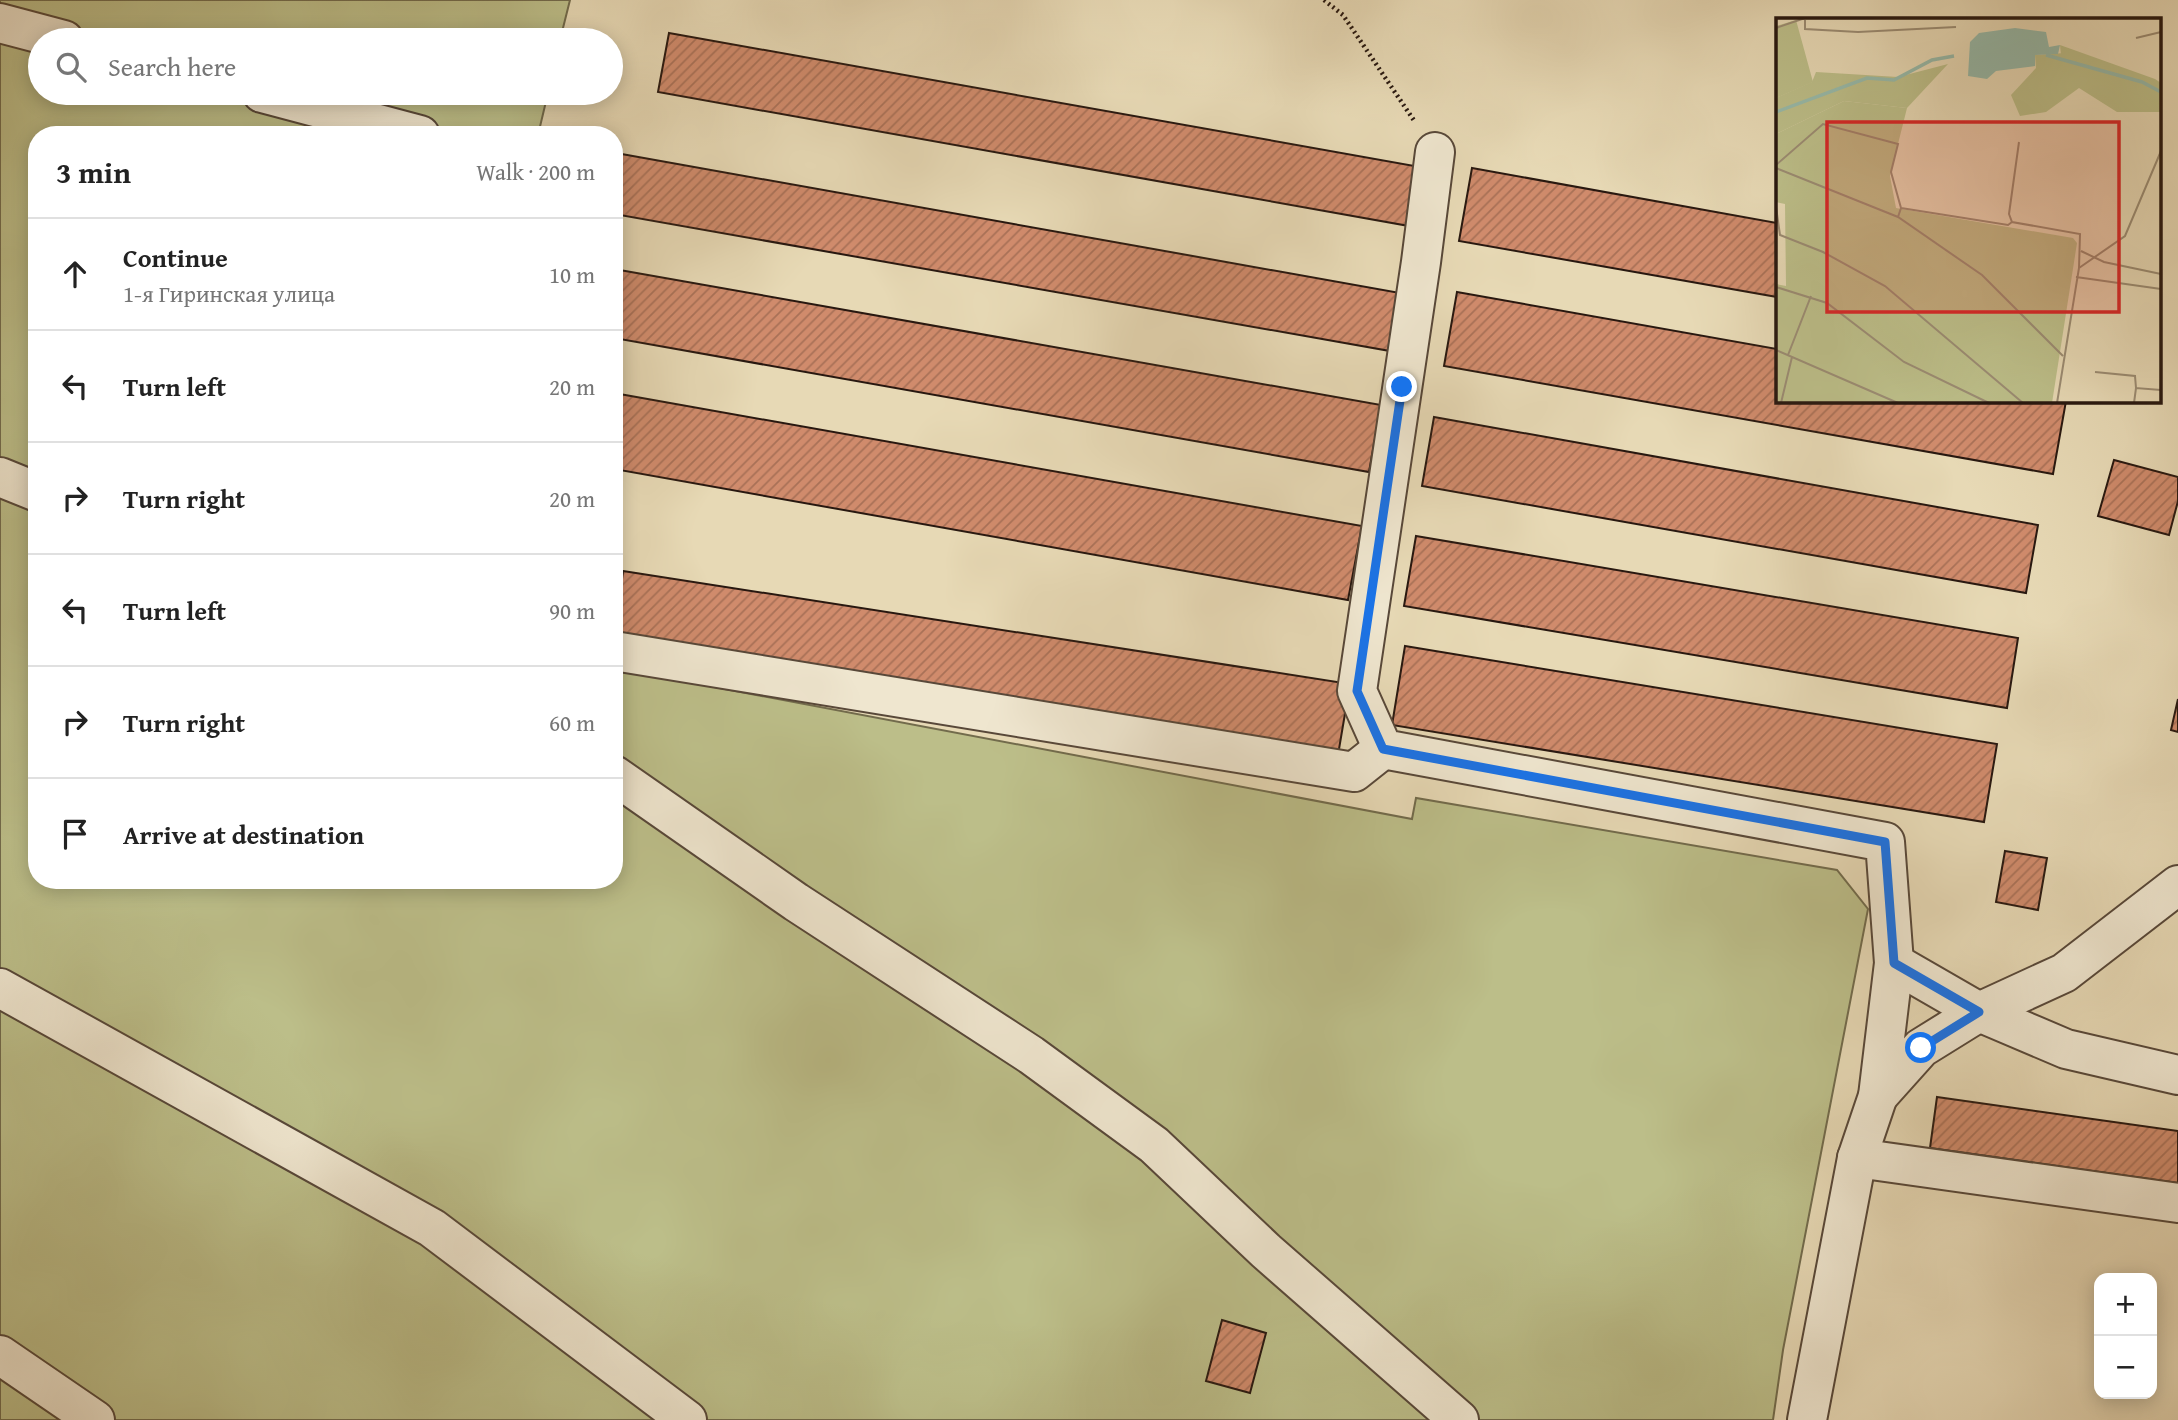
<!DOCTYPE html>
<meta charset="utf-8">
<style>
:root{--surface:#fff;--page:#f6f6f6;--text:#222;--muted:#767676;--line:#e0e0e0}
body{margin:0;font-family:"Gentium Book Plus",serif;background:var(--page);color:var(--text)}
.controls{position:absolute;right:21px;bottom:21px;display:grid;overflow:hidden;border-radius:14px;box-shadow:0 4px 18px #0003}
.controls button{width:63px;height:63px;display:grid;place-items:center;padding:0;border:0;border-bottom:2px solid var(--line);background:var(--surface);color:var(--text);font:35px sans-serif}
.stop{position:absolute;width:21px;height:21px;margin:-16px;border:5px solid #1a73e8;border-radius:50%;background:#fff}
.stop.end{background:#1a73e8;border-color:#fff;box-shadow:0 2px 7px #0008}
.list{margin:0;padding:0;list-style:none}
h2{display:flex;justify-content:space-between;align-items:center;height:91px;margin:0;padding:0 28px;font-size:30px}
h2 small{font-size:23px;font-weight:400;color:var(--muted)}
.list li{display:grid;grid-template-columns:46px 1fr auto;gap:21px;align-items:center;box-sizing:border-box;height:112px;padding:0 28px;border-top:2px solid var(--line)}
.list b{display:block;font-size:26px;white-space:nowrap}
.list p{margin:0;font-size:23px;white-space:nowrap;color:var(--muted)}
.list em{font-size:23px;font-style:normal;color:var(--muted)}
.icon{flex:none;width:38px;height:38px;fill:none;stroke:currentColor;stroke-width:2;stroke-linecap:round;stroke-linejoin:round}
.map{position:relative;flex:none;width:2178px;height:1420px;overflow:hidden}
.search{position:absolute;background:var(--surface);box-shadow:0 4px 18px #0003;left:28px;top:28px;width:595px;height:77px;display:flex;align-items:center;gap:18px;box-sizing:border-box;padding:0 24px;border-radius:38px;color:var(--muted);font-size:26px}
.panel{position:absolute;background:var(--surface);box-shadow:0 4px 18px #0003;left:28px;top:126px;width:595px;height:763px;border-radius:28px}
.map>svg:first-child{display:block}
</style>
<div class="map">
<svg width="2178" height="1420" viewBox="0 0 2178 1420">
<defs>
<pattern id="building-hatch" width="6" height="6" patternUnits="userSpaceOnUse" patternTransform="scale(1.75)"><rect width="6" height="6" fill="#d08b6c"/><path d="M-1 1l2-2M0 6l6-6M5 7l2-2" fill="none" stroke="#a97157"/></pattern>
</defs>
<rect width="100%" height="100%" fill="#e7d9b5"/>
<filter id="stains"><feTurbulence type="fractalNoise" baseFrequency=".00286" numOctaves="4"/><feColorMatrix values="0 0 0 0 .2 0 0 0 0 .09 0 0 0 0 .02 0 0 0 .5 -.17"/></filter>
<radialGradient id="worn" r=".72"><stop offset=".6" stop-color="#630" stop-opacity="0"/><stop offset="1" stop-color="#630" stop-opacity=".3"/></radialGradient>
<path fill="#bcbe89" stroke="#726b4c" stroke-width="2" d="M0 0H570L560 40H40V93H548L538 135H37V880H614V668L1412 819 1416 798 1837 870 1868 909 1783 1350 1773 1420H0Z"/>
<g fill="url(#building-hatch)" stroke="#281810" stroke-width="2">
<path d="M669 33 1420 167 1409 226 658 92Z"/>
<path d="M616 153 1400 293 1390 351 614 214Z"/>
<path d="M1472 168 1777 223V297L1459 241Z"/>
<path d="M614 269 1381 405 1369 472 614 338Z"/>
<path d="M1457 292 1777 349V401H2066L2053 474 1444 366Z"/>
<path d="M614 393 1362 526 1348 600 614 469Z"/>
<path d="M1434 417 2038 525 2026 593 1422 486Z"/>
<path d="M2114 460 2178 477V501L2169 535 2098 516Z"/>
<path d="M1416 536 2018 638 2007 708 1404 606Z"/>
<path d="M623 571 1350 684 1338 755 614 642Z"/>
<path d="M1405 646 1997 744 1984 822 1392 725Z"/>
<path d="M2178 699V732L2171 730Z"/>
<path d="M2005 851 2047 858 2038 910 1996 902Z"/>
<path d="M1937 1097 2178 1131V1183L1930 1148Z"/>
<path d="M1222 1320 1266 1333 1250 1393 1206 1381Z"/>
</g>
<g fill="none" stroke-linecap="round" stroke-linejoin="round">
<g stroke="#584839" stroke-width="42">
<g id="minor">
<path d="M0 23 64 40"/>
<path d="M262 93 420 135"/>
<path d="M1435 152 1421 262 1357 691 1383 749 1885 842 1894 963 1878 1096 1857 1158 1807 1420"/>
<path d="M0 477 37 492"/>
<path d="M614 651 1354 772 1383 749"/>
<path d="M614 775 796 902 1031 1055 1154 1145 1266 1251 1459 1420"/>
<path d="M1894 963 1979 1012 2066 1049 2178 1075"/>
<path d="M0 988 432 1228 687 1420"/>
<path d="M1878 1096 1921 1048 1979 1012 2064 973 2178 885"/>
<path d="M1857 1158 2178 1203"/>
<path d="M0 1355 95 1420"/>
</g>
</g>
<path stroke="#281810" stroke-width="4.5" stroke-dasharray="2 3.5" stroke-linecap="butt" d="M1324 0 1343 15 1415 122"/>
<use href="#minor" stroke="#efe6cf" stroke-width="38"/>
</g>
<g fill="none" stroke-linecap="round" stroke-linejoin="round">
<path stroke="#1a73e8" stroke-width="9" d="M1402 387 1357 691 1383 749 1885 842 1894 963 1979 1012 1921 1048"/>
</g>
<g transform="translate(1776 18)">
<rect width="385" height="385" fill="#e7d9b5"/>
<path d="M289 35 385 78V94H341L303 70 270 94 244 98 235 77 260 50 259 37ZM172 46 131 90 68 83 0 116V80L36 64 40 54 122 59Z" fill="#bcbe89"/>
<path d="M284 27 379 61 385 65V87L324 61 287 56Z" fill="#bcbe89"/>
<path d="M20 2 37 64 0 80V8ZM68 83 131 90 114 158 120 190 297 220 301 225 276 385H0V266L10 268 9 186 0 184V116Z" fill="#bcbe89"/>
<path d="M239 10 270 14 273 29 284 27 282 36 259 37V48L220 53 211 61 192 58 194 24 203 15Z" fill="#97baaa"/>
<path fill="none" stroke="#97baaa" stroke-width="3.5" d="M270 37 366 64 385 74M0 94 91 60 118 62 156 42 178 38"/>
<path fill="none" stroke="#9b8c73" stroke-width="2" d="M29 2V11L82 14 180 9M0 10 29 0M360 20 385 14M243 124 233 196 236 204 304 216 303 250 281 385M0 147 47 106 122 126 115 154 125 190 122 199M0 150 122 199 206 257 287 338M0 189 4 217 47 234 109 268 247 385M125 190 232 207 236 204M305 233 328 244 385 256M303 250 349 218 385 133M300 259 385 271M0 269 51 285 128 344 213 385M0 332 122 385M12 337 35 278M319 354 359 358 360 370M5 385 16 339M358 385 360 370 385 372"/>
<path fill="#d62828" fill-opacity="0.15" stroke="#d62828" stroke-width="3.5" d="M51 104H343V294H51Z"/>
<rect width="385" height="385" fill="none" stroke="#281810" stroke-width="3.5"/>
</g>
<rect width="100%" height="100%" filter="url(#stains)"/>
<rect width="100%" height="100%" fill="url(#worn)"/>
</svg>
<div class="controls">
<button>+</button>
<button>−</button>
</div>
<div class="stop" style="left:1921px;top:1048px"></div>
<div class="stop end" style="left:1402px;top:387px"></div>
<div class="search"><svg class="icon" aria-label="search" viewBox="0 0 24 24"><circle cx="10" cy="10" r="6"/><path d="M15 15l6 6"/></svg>Search here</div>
<section class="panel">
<h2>3 min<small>Walk · 200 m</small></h2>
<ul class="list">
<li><svg class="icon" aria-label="ahead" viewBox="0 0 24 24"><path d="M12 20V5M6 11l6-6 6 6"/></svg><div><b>Continue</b><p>1-я Гиринская улица</p></div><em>10 m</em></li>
<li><svg class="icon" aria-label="left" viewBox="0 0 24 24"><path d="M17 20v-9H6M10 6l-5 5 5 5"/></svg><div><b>Turn left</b></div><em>20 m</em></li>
<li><svg class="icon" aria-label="right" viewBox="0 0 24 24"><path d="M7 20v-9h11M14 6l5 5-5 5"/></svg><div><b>Turn right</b></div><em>20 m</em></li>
<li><svg class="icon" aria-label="left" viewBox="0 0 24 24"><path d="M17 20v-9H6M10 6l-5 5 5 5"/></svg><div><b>Turn left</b></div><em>90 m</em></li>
<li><svg class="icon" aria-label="right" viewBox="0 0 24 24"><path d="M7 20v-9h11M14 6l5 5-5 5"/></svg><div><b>Turn right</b></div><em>60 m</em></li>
<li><svg class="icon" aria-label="arrive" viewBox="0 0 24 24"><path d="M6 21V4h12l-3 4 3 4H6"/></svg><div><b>Arrive at destination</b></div></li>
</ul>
</section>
</div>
